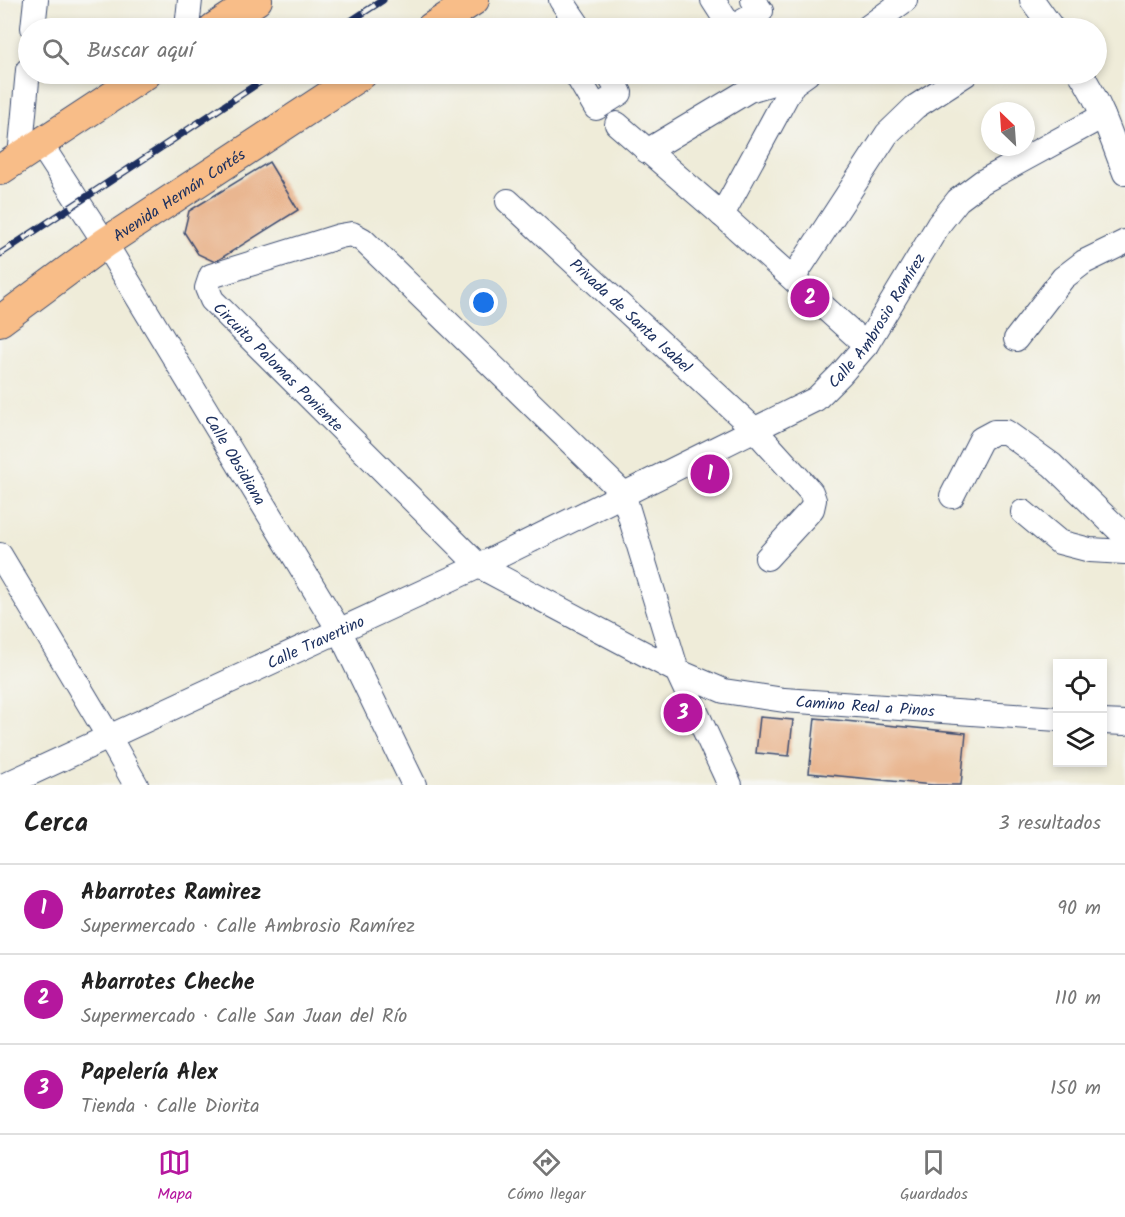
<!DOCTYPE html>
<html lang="es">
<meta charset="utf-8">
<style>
:root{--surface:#fff;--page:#f2f2f2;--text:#222;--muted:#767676;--line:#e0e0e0;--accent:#b5179e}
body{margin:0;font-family:Kalam,sans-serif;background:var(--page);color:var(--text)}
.controls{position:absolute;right:18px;bottom:18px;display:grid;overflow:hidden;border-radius:0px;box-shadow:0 3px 9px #0003}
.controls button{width:54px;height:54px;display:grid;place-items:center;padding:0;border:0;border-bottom:2px solid var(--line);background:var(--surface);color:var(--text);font:30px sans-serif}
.compass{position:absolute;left:981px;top:102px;width:54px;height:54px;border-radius:50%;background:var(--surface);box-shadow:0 3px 9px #0003;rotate:335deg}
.you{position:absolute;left:484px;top:303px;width:21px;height:21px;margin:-15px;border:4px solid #fff;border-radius:50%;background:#1a73e8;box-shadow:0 0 0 9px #1a73e833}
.badge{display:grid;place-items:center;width:39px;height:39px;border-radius:50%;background:var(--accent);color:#fff;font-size:20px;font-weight:700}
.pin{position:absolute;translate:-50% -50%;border:3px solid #fff;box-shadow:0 2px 6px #0006}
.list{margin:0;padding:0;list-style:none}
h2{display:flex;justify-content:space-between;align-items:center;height:78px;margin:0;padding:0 24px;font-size:26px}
h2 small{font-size:20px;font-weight:400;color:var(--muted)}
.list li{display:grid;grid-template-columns:39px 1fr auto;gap:18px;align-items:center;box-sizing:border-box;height:90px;padding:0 24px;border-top:2px solid var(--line)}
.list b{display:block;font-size:22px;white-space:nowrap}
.list p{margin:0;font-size:20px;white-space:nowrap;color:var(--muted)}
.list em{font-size:20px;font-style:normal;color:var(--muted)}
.icon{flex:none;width:33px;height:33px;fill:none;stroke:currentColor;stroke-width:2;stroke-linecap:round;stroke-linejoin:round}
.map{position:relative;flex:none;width:1125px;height:785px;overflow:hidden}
.search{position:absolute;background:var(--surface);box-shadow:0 3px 9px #0003;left:18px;right:18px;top:18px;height:66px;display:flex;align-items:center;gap:15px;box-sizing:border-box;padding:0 21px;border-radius:33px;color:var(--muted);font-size:22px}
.sheet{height:348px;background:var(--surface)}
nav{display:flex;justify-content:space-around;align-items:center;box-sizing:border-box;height:84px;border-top:2px solid var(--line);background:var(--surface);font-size:16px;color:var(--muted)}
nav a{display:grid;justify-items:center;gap:3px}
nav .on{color:var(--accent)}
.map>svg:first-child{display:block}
</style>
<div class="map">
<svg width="1125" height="785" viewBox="0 0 1125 785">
<rect width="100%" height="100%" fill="#f6f6f2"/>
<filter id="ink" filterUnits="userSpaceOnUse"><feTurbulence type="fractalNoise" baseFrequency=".0167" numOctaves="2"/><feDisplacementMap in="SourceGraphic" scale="12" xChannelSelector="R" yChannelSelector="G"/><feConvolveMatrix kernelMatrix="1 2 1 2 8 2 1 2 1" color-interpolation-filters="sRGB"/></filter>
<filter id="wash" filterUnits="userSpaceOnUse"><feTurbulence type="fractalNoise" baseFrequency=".008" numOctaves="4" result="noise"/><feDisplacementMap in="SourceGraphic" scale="24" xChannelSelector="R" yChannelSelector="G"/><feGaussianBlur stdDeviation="1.35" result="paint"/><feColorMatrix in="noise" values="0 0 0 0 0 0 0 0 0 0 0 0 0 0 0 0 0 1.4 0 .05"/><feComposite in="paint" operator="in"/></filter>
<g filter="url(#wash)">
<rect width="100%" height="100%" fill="#efecd9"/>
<g id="blocks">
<g fill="#e9b690">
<path d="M269 162 298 210 215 262 198 254 184 232 189 211Z"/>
<path d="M760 717 793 720 789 756 756 753Z"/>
<path d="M815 718 966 733 961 785H933L809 773Z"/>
</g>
</g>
</g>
<g filter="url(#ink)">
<use href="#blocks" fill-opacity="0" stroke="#3b4b70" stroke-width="1.5"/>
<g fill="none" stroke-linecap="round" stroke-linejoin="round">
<g stroke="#3b4b70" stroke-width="26">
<g id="minor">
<path d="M561 0 580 28"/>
<path d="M713 0 731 28 761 11 753 0"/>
<path d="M1032 0 1052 28"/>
<path d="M33 28 36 0"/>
<path d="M187 28 190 0"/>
<path d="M867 28 905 0"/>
<path d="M576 74 596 108 620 93 608 74"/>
<path d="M1081 74C1101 104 1112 139 1125 173"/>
<path d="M617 124 722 215 866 345"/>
<path id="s1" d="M40 143 105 243 339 630 414 785"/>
<path d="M647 151 749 90 773 83 793 84"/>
<path d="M20 157 28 70"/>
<path id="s2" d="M508 201 754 429 811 492 814 500 812 509 767 558"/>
<path d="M722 215 793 84 807 74"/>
<path d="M793 278 887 134 915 107 966 74"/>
<path d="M1016 339 1063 278 1084 262 1125 242"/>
<path d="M952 496 981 439 994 432H1006L1052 465 1125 536"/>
<path d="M1023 512 1059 542 1090 550 1125 552"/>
<path d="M0 555 109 737 136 785"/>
<path d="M1102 722 1125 723"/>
<path id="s3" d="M5 785 479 566 816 399 841 374 866 345 939 224 958 200 982 182 1103 116"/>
<path id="s4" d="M730 785 677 671 623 493 363 240 352 234 340 236 211 276 207 288 212 300 479 566 677 671 724 691 784 700 1058 719"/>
</g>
</g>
<g stroke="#3b4b70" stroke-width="32">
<g id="major">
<path d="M214 28 257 0"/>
<path d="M431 28 474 0"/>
<path d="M0 170 146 74"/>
<path id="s5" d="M0 321 105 243 362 74"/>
</g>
</g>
<use href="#minor" stroke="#fff" stroke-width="24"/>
<use href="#major" stroke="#f8bd88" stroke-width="30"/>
<g stroke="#1b2f5e" stroke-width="7">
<g id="rail">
<path d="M340 28 383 0"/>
<path d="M0 254 272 74"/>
</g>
</g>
<use href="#rail" stroke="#f6f6f2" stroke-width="4.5" stroke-dasharray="14" stroke-linecap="butt"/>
</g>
</g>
<g text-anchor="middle" stroke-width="5" stroke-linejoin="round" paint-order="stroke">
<g font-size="16" fill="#1b2f5e" stroke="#f6f6f2">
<text dy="6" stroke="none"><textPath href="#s5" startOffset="219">Avenida Hernán Cortés</textPath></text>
<text dy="6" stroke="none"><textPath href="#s2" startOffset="168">Privada de Santa Isabel</textPath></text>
<text dy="6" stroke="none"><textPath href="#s3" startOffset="998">Calle Ambrosio Ramírez</textPath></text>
<text dy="6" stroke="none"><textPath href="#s4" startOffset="954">Circuito Palomas Poniente</textPath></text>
<text dy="6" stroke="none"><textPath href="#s1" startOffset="372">Calle Obsidiana</textPath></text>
<text dy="6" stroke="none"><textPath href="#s3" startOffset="342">Calle Travertino</textPath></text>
<text dy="6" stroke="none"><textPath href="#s4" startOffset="1654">Camino Real a Pinos</textPath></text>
</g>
</g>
</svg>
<div class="controls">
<button><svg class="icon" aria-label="locate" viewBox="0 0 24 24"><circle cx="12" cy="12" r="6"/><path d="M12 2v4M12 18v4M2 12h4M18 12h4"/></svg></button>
<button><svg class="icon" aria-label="layers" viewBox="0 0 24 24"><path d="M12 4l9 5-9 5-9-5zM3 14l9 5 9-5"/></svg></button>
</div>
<svg class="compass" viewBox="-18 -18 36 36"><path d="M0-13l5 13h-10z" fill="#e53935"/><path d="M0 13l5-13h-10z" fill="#767676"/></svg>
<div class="you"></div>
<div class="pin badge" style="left:710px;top:474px">1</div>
<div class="pin badge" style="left:810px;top:298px">2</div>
<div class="pin badge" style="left:683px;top:713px">3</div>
<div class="search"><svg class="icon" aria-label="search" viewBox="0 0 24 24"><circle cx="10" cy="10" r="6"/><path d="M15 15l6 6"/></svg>Buscar aquí</div>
</div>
<section class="sheet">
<h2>Cerca<small>3 resultados</small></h2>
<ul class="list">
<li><span class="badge">1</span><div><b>Abarrotes Ramirez</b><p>Supermercado · Calle Ambrosio Ramírez</p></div><em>90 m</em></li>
<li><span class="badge">2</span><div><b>Abarrotes Cheche</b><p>Supermercado · Calle San Juan del Río</p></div><em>110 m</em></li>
<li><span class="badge">3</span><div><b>Papelería Alex</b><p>Tienda · Calle Diorita</p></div><em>150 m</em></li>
</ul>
</section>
<nav>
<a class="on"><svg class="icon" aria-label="map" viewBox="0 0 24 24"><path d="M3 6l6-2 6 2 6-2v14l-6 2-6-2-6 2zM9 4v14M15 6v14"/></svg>Mapa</a>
<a><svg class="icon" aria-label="directions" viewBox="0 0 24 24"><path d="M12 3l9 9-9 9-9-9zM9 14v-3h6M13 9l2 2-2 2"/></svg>Cómo llegar</a>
<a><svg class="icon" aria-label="saved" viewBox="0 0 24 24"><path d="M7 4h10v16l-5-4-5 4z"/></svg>Guardados</a>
</nav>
